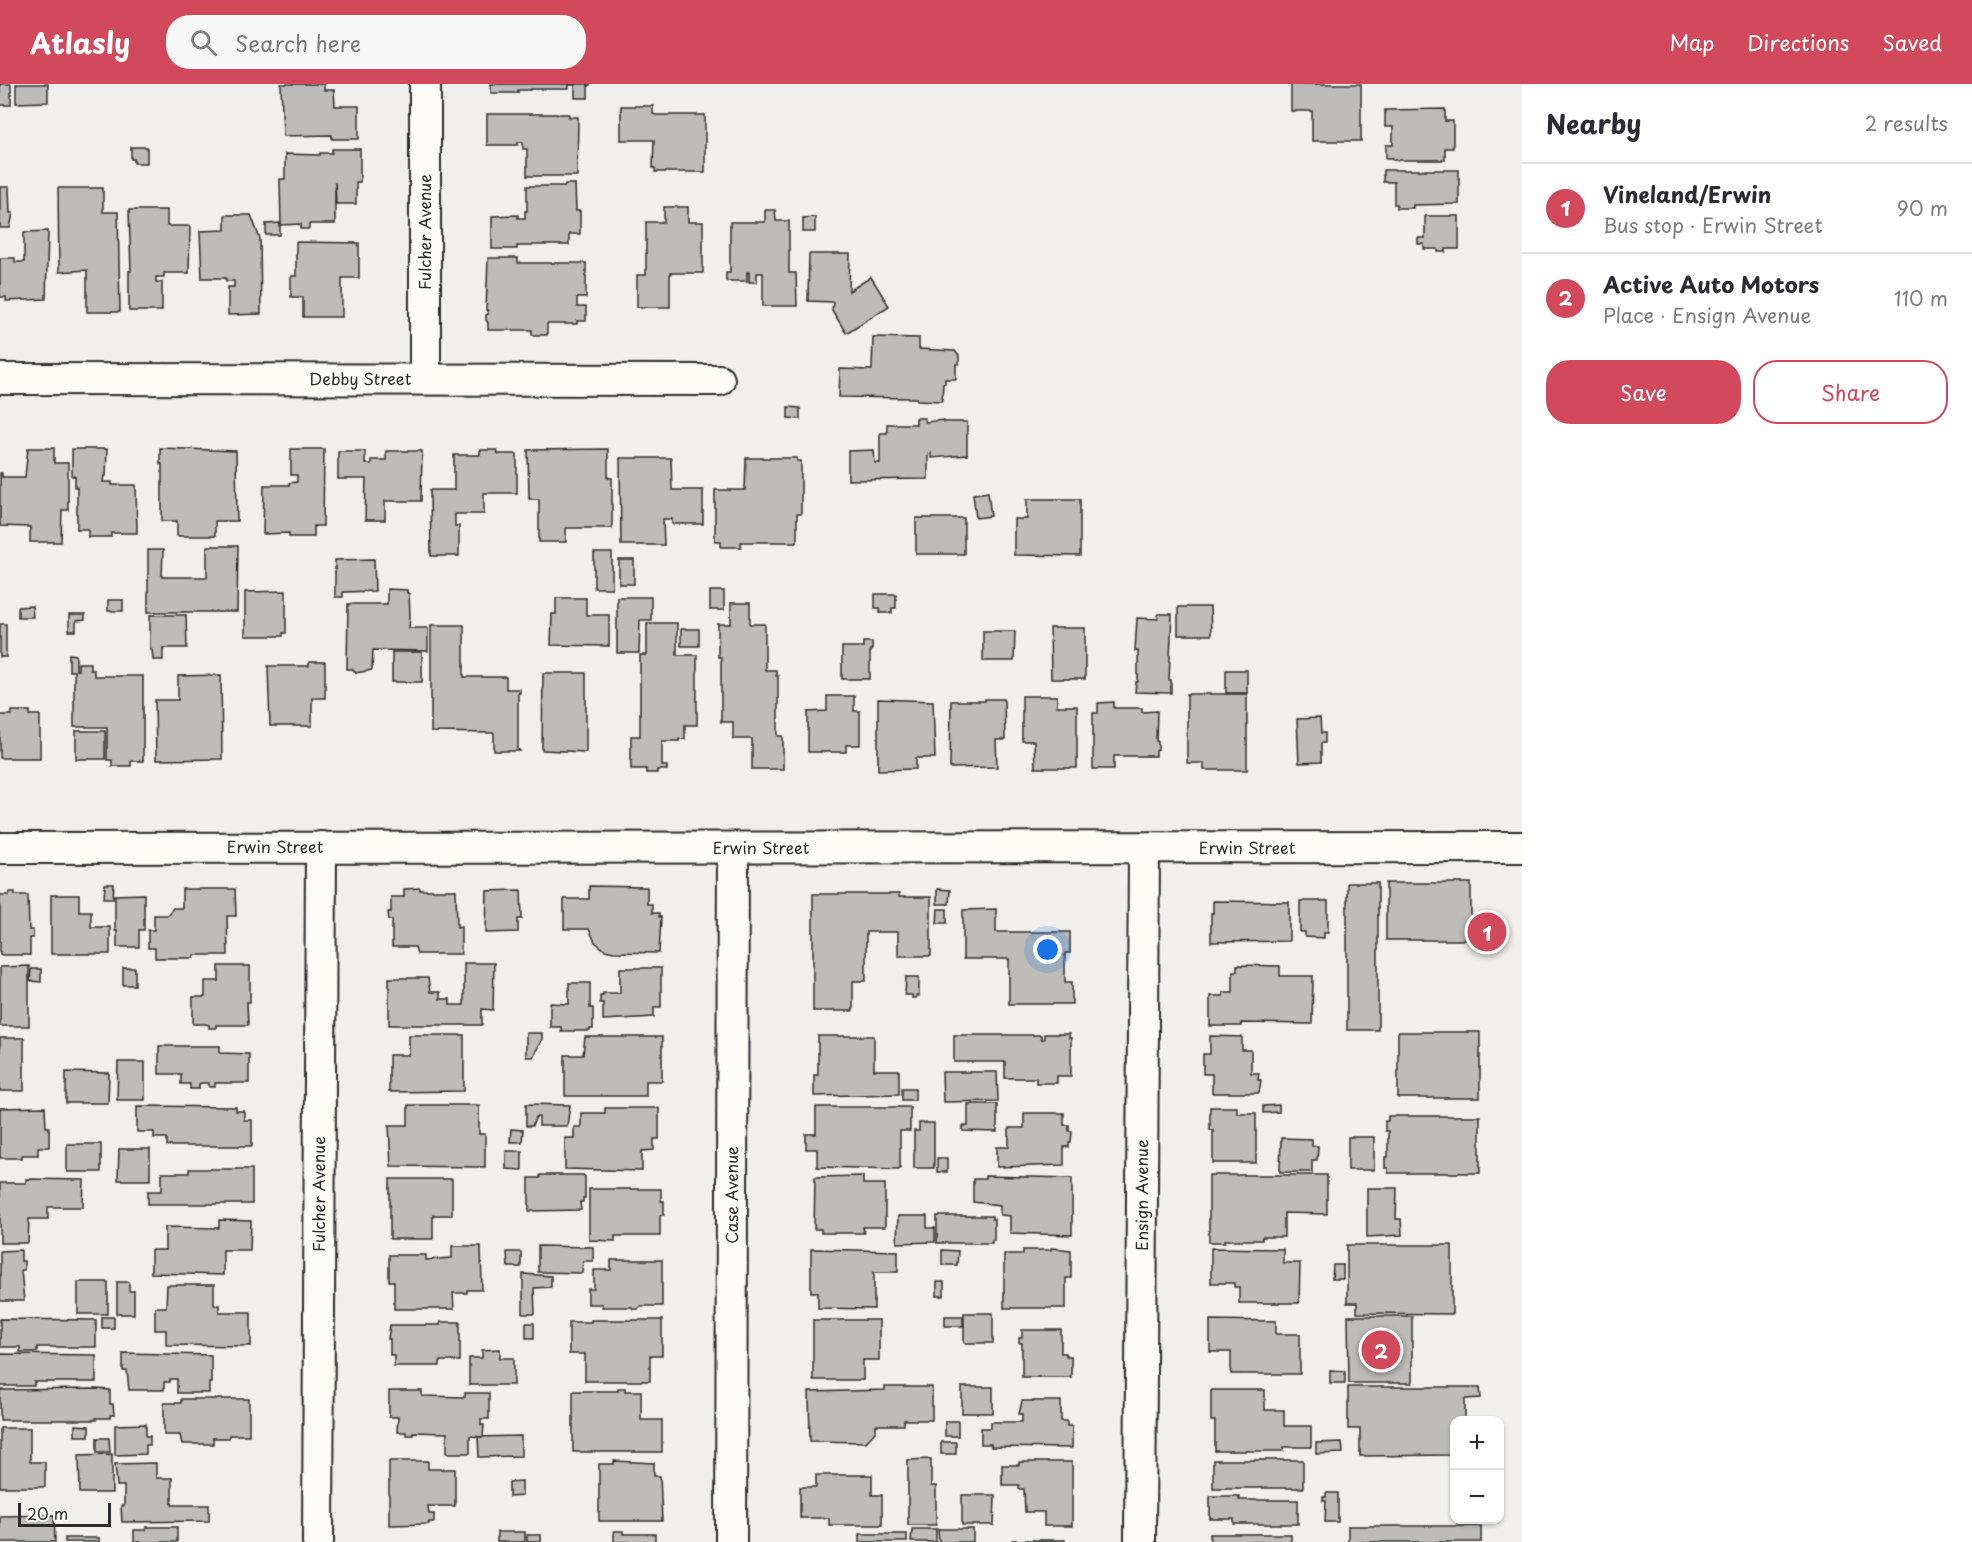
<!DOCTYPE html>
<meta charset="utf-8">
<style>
:root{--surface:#fff;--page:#f7f7f7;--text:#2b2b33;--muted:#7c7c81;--line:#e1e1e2;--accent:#d1495b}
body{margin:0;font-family:"Playpen Sans",sans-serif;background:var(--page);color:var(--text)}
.controls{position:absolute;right:18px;bottom:18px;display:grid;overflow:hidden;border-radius:12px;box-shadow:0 2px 4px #0004}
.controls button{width:54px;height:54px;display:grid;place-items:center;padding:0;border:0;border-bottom:2px solid var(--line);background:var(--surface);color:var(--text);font:30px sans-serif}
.scale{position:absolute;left:18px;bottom:15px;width:93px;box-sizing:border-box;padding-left:6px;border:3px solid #2b2b2b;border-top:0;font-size:16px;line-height:21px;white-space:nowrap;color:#2b2b2b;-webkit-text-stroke:4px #fdfcf7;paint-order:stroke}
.you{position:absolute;left:1048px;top:866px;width:21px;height:21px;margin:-15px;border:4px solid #fff;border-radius:50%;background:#1a73e8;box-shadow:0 0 0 9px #1a73e833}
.badge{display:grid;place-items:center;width:39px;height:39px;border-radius:50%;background:var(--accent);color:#fff;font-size:20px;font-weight:700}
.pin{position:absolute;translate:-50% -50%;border:3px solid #fff;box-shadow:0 2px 6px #0006}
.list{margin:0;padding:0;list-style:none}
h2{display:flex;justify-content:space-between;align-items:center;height:78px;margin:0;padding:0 24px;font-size:26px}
h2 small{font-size:20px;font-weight:400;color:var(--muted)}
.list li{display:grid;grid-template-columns:39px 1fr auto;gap:18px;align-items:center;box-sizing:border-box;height:90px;padding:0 24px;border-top:2px solid var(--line)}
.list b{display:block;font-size:22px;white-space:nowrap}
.list p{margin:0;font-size:20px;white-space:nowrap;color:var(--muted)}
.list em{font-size:20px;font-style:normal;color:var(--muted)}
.actions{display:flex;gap:12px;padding:18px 24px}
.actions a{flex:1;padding:14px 0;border:2px solid var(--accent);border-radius:24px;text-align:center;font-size:21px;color:var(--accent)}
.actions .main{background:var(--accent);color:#fff}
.icon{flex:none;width:33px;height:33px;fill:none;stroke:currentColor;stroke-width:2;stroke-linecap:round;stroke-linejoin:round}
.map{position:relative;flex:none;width:1522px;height:1458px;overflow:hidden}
header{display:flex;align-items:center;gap:36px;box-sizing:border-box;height:84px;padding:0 30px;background:var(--accent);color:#fff}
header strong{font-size:28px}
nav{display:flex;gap:33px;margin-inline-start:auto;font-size:21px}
.search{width:420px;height:54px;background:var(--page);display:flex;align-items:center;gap:15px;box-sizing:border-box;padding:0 21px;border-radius:24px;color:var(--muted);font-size:22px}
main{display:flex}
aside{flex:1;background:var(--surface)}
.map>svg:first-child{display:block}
</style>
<header>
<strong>Atlasly</strong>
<div class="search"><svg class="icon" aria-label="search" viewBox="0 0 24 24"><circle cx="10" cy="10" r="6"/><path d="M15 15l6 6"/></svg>Search here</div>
<nav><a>Map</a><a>Directions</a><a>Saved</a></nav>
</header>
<main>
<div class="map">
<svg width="1522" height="1458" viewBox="0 0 1522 1458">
<rect width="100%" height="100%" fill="#f0efeb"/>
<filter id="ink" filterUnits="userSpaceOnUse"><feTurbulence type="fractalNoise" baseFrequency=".0167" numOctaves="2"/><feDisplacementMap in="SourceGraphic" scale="12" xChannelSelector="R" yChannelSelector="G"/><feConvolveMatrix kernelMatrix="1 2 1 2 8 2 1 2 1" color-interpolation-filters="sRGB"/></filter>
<g filter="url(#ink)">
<g fill="#bdbcb8" stroke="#2b2b2b" stroke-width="1.5">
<rect x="0" y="0" width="11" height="21"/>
<path d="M16 0H48V18L16 19Z"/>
<path d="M281 0H324V6H334L335 22H359V55H332V51L283 52Z"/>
<path d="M491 0H590V1H588V14H575V1H569V5H531V6H518V9H491Z"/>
<path d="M1291 0H1361V57H1312V27H1291Z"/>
<path d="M621 22H653V30L656 31H705V88H655V84H653L654 56H621Z"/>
<path d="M1445 25V37H1453V64H1445V76H1393V74H1386V61H1393V43H1385V26Z"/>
<path d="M487 30H569V33H578L577 92H527V65H523V58H518V61H487Z"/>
<path d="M131 63H147V79H134V75H131Z"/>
<path d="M332 65H360V98H356V120H336L335 98V140H309V145H301V140L281 141 280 95H285V70L320 71V69H332Z"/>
<path d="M1383 86H1459V120L1413 121V124H1397V120H1394V98H1383Z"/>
<path d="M565 100H575L576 127H580V150H569V161H532V162H517V165H492V132L518 131V134H525V127H527V102H565Z"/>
<path d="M0 103H9L10 129H13L10 144H0Z"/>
<path d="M58 104H103V128H118L120 228H87V186L59 188Z"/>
<path d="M664 123H688V138H703V189H670V223H637V191H646V138H664Z"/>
<path d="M129 126H167V142H190L189 189H164V193H156V198H162V227H129V187H131Z"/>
<path d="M765 126H775L776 137H789V189H796L797 222H763V189H757V198H749V188H747V197H726V188H730V138H765Z"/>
<path d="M225 131H251L260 155 261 230 228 231V203H234V197H226V194H202L200 147 225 146Z"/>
<path d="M1425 132H1459V165H1446V168H1438V165H1424V160H1418V154H1425Z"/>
<path d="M815 133V148H803V134Z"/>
<path d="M280 139V151H266V140Z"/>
<path d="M48 147 46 215 6 217V213H0V174H15V178H24V148Z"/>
<path d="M296 158 359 159V194H342V233H303V213H291V192H296Z"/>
<path d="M809 170H850L849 207 871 193 889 222 846 249 832 226 833 218 808 217Z"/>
<path d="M488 174H518V179H586V214H577V223H586V237H577V240H547V251H532V246H488V239L486 236V231L488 230V226H486Z"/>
<path d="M873 253 919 254V265L955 267 959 272V280H956V295H945V299H943L942 317 917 316V314L839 313 840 285 872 286Z"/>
<path d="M788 323 800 324V335L788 334Z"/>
<path d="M916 334H925V338L944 336V338H967V371L931 374V369L928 370V395L848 396V367L874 366 875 379H880V349H887V340H916Z"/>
<path d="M28 364H54V379H68V426H62L61 458H30V443L0 442V389H2V393H25Z"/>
<path d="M160 364 236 367 237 437H215V452H177V437H162V380H160Z"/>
<path d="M72 365H107L106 392H104L103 398H112V401H136L137 449H111V453H88V445H77V403H75V392H72Z"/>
<path d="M291 365H324L323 442H314V453H289V449L263 450 264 401H289V399L297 398V391H291Z"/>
<path d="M608 365V394H612V444H566V458H539V415H529L528 366Z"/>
<path d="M480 366H497L498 370H517V409H484V430H455V442H459V472H431L430 406H454V371H480Z"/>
<path d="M338 367H365V380H371V376H386V367H422L421 417H385V436H365L366 395H338Z"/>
<path d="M620 374H671L672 406H703V440H672V435H663L664 461H621Z"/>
<path d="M746 374H797V377H801V430H797V458H741V463H721V457H715V406H745Z"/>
<path d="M988 408 991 432 976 434 973 410Z"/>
<path d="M1027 415H1080V472L1014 471V435H1027Z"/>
<rect x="916" y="434" width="48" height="36"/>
<path d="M207 462H238L237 528H148V466H163L162 493H207Z"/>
<rect x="594" y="469" width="18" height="35"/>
<path d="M374 475 375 507 343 508V513H335V476Z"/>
<rect x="619" y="476" width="15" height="24"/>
<path d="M387 505 407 506V509H409L410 533 409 544H428V567L373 566 372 586 356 589 352 585H347L348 520H387Z"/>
<path d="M286 507V549H283V552H245V508Z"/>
<rect x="710" y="507" width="14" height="19"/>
<path d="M875 510H896V524H892V529H880V524H875Z"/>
<path d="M617 513H651V536H640L639 569H617Z"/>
<path d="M556 514H586V531H609V562L551 561 552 530H556Z"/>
<rect x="108" y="516" width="15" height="11"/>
<path d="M731 519H750V540H765V586H776V592H778V652H783V685H752V655H733V638H721V573H718V540H731Z"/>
<path d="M32 522 33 533H18V523Z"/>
<path d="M1178 523H1210L1211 551H1178Z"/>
<path d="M1158 530H1172L1169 596H1171V609L1135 608 1136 598H1138V567H1135L1137 534 1158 535Z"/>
<path d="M69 531H85V536L76 537V547H69Z"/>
<path d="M150 531H186L187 564H163V576H153L152 565H150Z"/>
<path d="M647 539H677V571H697V641H685V655H679V657H662V682H667V686H657V689H646V685H631V652H640V571H647Z"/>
<rect x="0" y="540" width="6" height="33"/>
<path d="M431 541H464V593H506V605H520V609H518V665L520 667H494V649L431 648Z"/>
<path d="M1050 544H1085V595H1051Z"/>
<rect x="681" y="545" width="18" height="17"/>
<path d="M983 547H1015L1014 577H983Z"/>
<path d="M863 558H872V566H870V595H842V563H863Z"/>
<rect x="392" y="568" width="30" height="30"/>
<path d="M69 570 76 571V586H78V579H90V586H94V592H143V677H131V682H112V676H107V643H74V587H69Z"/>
<path d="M309 578H325V614H312V642H270L268 582H309Z"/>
<rect x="1226" y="586" width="21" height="23"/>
<path d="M543 589H586V668L542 666Z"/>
<path d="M221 591 222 675 156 676 155 616H178V592Z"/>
<path d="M1187 610H1247V686H1204V679H1187Z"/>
<path d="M827 612H854V627H860V661H846V668H808V628L827 627Z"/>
<path d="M1022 612H1057V622H1077V684H1035L1034 657H1022Z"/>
<path d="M878 615 933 617 935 674H916V685L878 686Z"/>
<path d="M985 615H1004L1005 656H996L997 683 950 684 951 617H985Z"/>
<path d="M1114 618V624H1142V628L1157 627 1156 657H1158V666L1156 667V672H1114V685H1093V629H1098V619Z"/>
<path d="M12 627H30V631H40V674H0V631H12Z"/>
<path d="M1320 634 1321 649H1325V659H1321V678L1299 679 1297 635Z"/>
<rect x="76" y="647" width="29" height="28"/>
<rect x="1347" y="799" width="31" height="147"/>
<rect x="1386" y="799" width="85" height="57"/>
<path d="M105 800H114L113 814H104Z"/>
<path d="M589 802 647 803V820H652V829H659V833H661L659 869 614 868 605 866 595 858 589 845H564V815H589Z"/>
<path d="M420 804V806H456L457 843 461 842V870H417L415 863H392V836H389L388 828H391V813H404V805Z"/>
<path d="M182 805H235L236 832H227L228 871H194V874H155V864H148V846H154V831H167L173 824H182Z"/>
<path d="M937 805 950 806 949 820H937Z"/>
<path d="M521 806 522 835H518V848L486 849 487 807Z"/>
<path d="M9 808H15V811H28L29 846H33V854H30V871H0V811H9Z"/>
<path d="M144 810V846H139V863H117V847H115V811Z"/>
<path d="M813 810H899V813H931V872H898V848H866V897H853V927H813Z"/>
<path d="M51 811H79V827H91V843H110V870H51Z"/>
<path d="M1213 817 1289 818V857L1211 858V829H1213Z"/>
<path d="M1300 817H1328V848H1324V854L1305 853V848H1300Z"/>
<path d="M938 825H947V839H937Z"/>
<path d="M996 825V848H1070V869H1065V898H1072V920H1009V875H963V826Z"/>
<path d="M464 879H494L493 926 482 925V941H389V894H428L430 908H440V915H450V921H464Z"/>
<path d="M1237 881 1280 882V892H1313L1312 940 1241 939V942H1210V912H1223V908H1233V887H1237Z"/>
<path d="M29 882V942H0V883Z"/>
<path d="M219 882H250V918H247L248 941H216V944H209V941L205 940H193V913H205V897H219Z"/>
<rect x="123" y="884" width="12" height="17"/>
<path d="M620 884H661V923H654V933L603 936V919H600V911H603V909H620Z"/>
<path d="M31 885H41V898L30 897Z"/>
<path d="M906 893H919V912H916V914H912V911H905Z"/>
<path d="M569 899H590V924H593V945H590V947H561V943H550V919L569 920Z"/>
<rect x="1398" y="948" width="82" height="66"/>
<path d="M526 949H542V955L533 973H526Z"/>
<path d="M1044 950H1069V954H1071V992H1057V999H1036V994H1005V978H954V951H1041V955H1044Z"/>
<path d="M409 951H464V1007L389 1008V971H409Z"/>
<path d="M818 952H874V986H899V1010L814 1012V991H818Z"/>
<path d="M1210 952 1242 953V966H1251V989H1259L1258 996H1261L1259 1009H1212V990H1203V970H1210Z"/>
<path d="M585 953H662V997H646V1012H565V971H583Z"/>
<rect x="0" y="954" width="24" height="53"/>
<path d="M159 962H220V969L249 970V999H215V1003H209V999H201L199 1000V1005H190V1000H181V990H159Z"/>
<path d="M118 978H145V1016H117Z"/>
<path d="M66 988 109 989 108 1019H66Z"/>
<path d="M942 988H997L998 1017 943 1018Z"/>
<rect x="902" y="1004" width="13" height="12"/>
<path d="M526 1020 570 1021 567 1042H539V1033H536L532 1042H526Z"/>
<path d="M968 1020H997V1048L963 1047V1042H968Z"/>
<path d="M408 1021H479V1050H485V1083L391 1082 389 1041H408Z"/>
<path d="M1279 1021V1028L1263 1029V1022Z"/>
<path d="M137 1022 236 1023V1027H244V1036H252V1062H167V1054H154V1048H137Z"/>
<path d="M45 1023 46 1043H49V1063H38V1071H22V1074H0V1024Z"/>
<path d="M816 1023H910V1047H900V1085L817 1083V1065H806V1050H816Z"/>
<path d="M1210 1023H1237V1029H1256V1079H1213V1046H1210Z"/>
<path d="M605 1024H659V1055H654V1066L642 1067V1087L565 1085V1054H574V1043H581V1029H605Z"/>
<path d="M1024 1029H1064V1041H1069V1047H1072L1071 1058H1069V1063H1064V1081L997 1083V1063H1009V1044H1024Z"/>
<path d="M1388 1032H1480V1089H1388V1084H1385V1073H1388V1047H1385V1037H1388Z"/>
<path d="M919 1039H934V1084H914V1047H919Z"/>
<path d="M511 1045 523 1046 522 1058H510Z"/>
<rect x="1348" y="1053" width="26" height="33"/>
<path d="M1281 1054 1312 1055V1062H1318L1317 1076H1312V1088H1280Z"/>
<rect x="67" y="1060" width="34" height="28"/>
<path d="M119 1065H150V1096H118Z"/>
<path d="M506 1067H522V1086L506 1085Z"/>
<rect x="937" y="1074" width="10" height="14"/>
<path d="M189 1085H252V1120H148V1107H162V1089H189Z"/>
<path d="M540 1091H583L585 1093V1114H583V1118H580L581 1126 529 1127V1094H540Z"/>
<path d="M1209 1091H1327V1130L1284 1129V1153H1262V1156H1225V1158H1209Z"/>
<path d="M863 1092V1100H885V1143H863L864 1149H821V1145H814L815 1093Z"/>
<path d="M985 1092 1072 1094V1151L1010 1149V1132L1000 1131V1121L973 1118V1095H985Z"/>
<path d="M26 1095 84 1096 83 1123H48V1135H29L28 1159H0V1099H26Z"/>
<path d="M390 1095H452V1131H433V1155H390Z"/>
<path d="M1367 1104H1397L1396 1135H1401L1402 1151 1367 1153Z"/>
<path d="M589 1105H661V1117H664V1131H660V1152H615V1157L589 1156Z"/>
<path d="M898 1132H927V1144H935V1158L897 1159Z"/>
<path d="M937 1132H992V1135H994V1156H992V1159H937Z"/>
<path d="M219 1136 251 1137 250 1166H223V1191L151 1189V1166H165V1143L219 1144Z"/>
<path d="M1347 1161H1452V1230L1357 1229V1219H1347Z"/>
<path d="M452 1162H481L482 1206H467V1209H453L454 1225H394V1197H389V1171H426V1176L452 1174Z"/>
<path d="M538 1162 593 1163V1177H583L582 1189 538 1188Z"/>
<path d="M1051 1164 1071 1166V1194H1066V1224H1004V1170H1023V1166H1051Z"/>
<path d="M1211 1164 1283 1165V1179H1300L1299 1219H1239V1203H1234V1199H1211Z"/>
<path d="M811 1165 898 1167V1188H874V1225L818 1224V1208H811Z"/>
<path d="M21 1166V1177H24V1186H21L24 1217H0V1167Z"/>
<path d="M942 1166 958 1167 957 1181H942Z"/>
<path d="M507 1168H521V1183H508Z"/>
<path d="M611 1176H662V1222H640L638 1225H633L632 1223H602V1220H588V1205H594V1186H611Z"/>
<path d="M1333 1181H1343V1195H1332Z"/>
<path d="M523 1190 551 1192V1203L534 1204 535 1230H523Z"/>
<rect x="78" y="1198" width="30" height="32"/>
<path d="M117 1198H129V1207H134V1230H117Z"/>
<rect x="937" y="1198" width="7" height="14"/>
<path d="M167 1201H214V1221H219V1228H251V1262L166 1261V1246H155V1223H166Z"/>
<rect x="964" y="1229" width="29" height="30"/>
<rect x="945" y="1232" width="18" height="10"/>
<path d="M1348 1232H1412V1299H1349Z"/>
<rect x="102" y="1233" width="12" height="11"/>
<path d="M0 1235 96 1236V1263H37V1268H20V1263H0Z"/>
<path d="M591 1236H662V1272H650V1297H585V1270H569V1238H591Z"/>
<path d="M813 1236H879V1276H863V1296H813Z"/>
<path d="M1210 1236 1276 1237V1250H1300V1290H1231V1268H1210Z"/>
<path d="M440 1238H460V1277H440V1282H394V1271H390V1255H388L390 1241H440Z"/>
<rect x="526" y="1239" width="8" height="15"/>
<path d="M1022 1246H1061V1269H1066V1272H1071V1293H1022V1259H1019V1254H1022Z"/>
<path d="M500 1265V1274H514V1301H469V1274H482V1266Z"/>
<path d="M123 1269 211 1271V1299H209V1309H177V1295H170V1298H164V1306H129L127 1287H123Z"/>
<path d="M0 1270 96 1271V1298H34V1302H0Z"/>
<path d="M1330 1286 1345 1287V1299H1330Z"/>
<path d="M885 1303H932V1336H904V1341H876V1347L866 1358 810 1357 809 1308 885 1306Z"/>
<rect x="962" y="1303" width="31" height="26"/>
<path d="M1348 1303H1480L1481 1314 1465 1315V1336H1454V1371L1360 1372V1345H1348Z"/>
<path d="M618 1304H625V1307H641V1336H662V1368H573V1307H618Z"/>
<path d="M96 1305 110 1306V1320H113L114 1331H110V1334H96V1336H0V1306Z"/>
<path d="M1211 1306H1265V1326H1284V1342H1311V1363H1284V1367H1215V1337H1211Z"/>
<path d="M389 1307H422V1312L465 1313V1309H489V1335H481V1341H484L483 1353 470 1352V1369H447V1349L413 1348V1351H406V1348H397L398 1333H389Z"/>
<path d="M181 1315H249V1351H229V1354H213V1360H182L180 1351H164V1319H181Z"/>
<path d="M1022 1317H1061V1337H1067V1342H1072V1364L991 1363V1360H981V1344H991V1338H1022V1330H1019Z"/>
<rect x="945" y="1337" width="13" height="15"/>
<path d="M146 1340V1352H150V1361H146V1370L115 1371V1341Z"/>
<path d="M75 1341 89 1342V1352H75Z"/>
<path d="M0 1344H30V1378H45V1403H0Z"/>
<path d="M521 1352V1372L479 1373 478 1353Z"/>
<path d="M97 1354H109L110 1368H97Z"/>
<rect x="941" y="1358" width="15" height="12"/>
<path d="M1342 1358 1343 1369 1316 1370V1359Z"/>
<path d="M112 1370V1409H80L79 1371Z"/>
<path d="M931 1375V1402H936V1441H908V1376Z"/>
<rect x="1213" y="1376" width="90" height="28"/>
<path d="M389 1377H428V1385H455V1422H428L429 1430H434V1438H429V1440L389 1441Z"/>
<path d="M614 1377 654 1379V1392H660L662 1437H599V1380H614Z"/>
<path d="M1019 1378H1072V1442H1044V1428H1025L1024 1405H1019V1401H1002V1381H1019Z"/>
<path d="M156 1379V1394H172V1421H209V1437L122 1438 121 1422H124V1402H117L115 1380Z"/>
<path d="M816 1391H872V1411H882V1441H829V1434H800V1403H816Z"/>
<path d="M522 1397V1412L509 1413V1398Z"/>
<path d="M1326 1409H1338V1438H1325L1326 1417H1323V1413H1326Z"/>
<path d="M962 1411H995L994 1441H962Z"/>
<path d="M1210 1412H1239V1416H1298V1440H1234V1435H1210Z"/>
<path d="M54 1431 55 1458H0V1432Z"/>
<rect x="1348" y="1442" width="133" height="16"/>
<path d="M146 1443H177V1458H134V1446H146Z"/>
<path d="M912 1445H936V1458H911Z"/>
<path d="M938 1445H973V1458H939Z"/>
<path d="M614 1447H623V1450H655V1458H614Z"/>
<rect x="497" y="1448" width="28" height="10"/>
<rect x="859" y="1450" width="48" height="8"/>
<rect x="1210" y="1450" width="81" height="8"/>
<rect x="527" y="1451" width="14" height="7"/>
<rect x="65" y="1454" width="34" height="4"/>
<rect x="1012" y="1456" width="53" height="2"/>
</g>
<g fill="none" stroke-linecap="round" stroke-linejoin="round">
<g stroke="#2b2b2b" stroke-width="34">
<g id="minor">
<path d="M0 295 719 296"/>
<path d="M425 295V0"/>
<path d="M0 764 1522 763"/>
<path d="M318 1458 321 763"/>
<path d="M731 1458 733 764"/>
<path d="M1140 1458 1144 764"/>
</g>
</g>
<use href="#minor" stroke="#fdfcf7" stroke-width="30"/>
</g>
</g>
<g text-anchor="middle" stroke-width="4.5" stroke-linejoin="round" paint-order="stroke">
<g font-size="16" fill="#2b2b2b" stroke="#fdfcf7">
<text transform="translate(425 148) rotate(-90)" y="6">Fulcher Avenue</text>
<text x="360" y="301">Debby Street</text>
<text x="275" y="769">Erwin Street</text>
<text x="761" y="770">Erwin Street</text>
<text x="1247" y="770">Erwin Street</text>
<text transform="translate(319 1110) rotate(-90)" y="6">Fulcher Avenue</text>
<text transform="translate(732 1111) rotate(-90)" y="6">Case Avenue</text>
<text transform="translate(1142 1111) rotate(-90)" y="6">Ensign Avenue</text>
</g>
</g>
</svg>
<div class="controls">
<button>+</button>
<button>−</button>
</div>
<div class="scale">20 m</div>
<div class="you"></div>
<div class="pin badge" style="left:1487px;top:848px">1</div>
<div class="pin badge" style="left:1381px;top:1266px">2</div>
</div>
<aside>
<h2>Nearby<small>2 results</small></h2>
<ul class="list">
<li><span class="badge">1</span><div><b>Vineland/Erwin</b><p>Bus stop · Erwin Street</p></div><em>90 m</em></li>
<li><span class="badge">2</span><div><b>Active Auto Motors</b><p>Place · Ensign Avenue</p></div><em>110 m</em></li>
</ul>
<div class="actions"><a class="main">Save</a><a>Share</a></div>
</aside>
</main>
